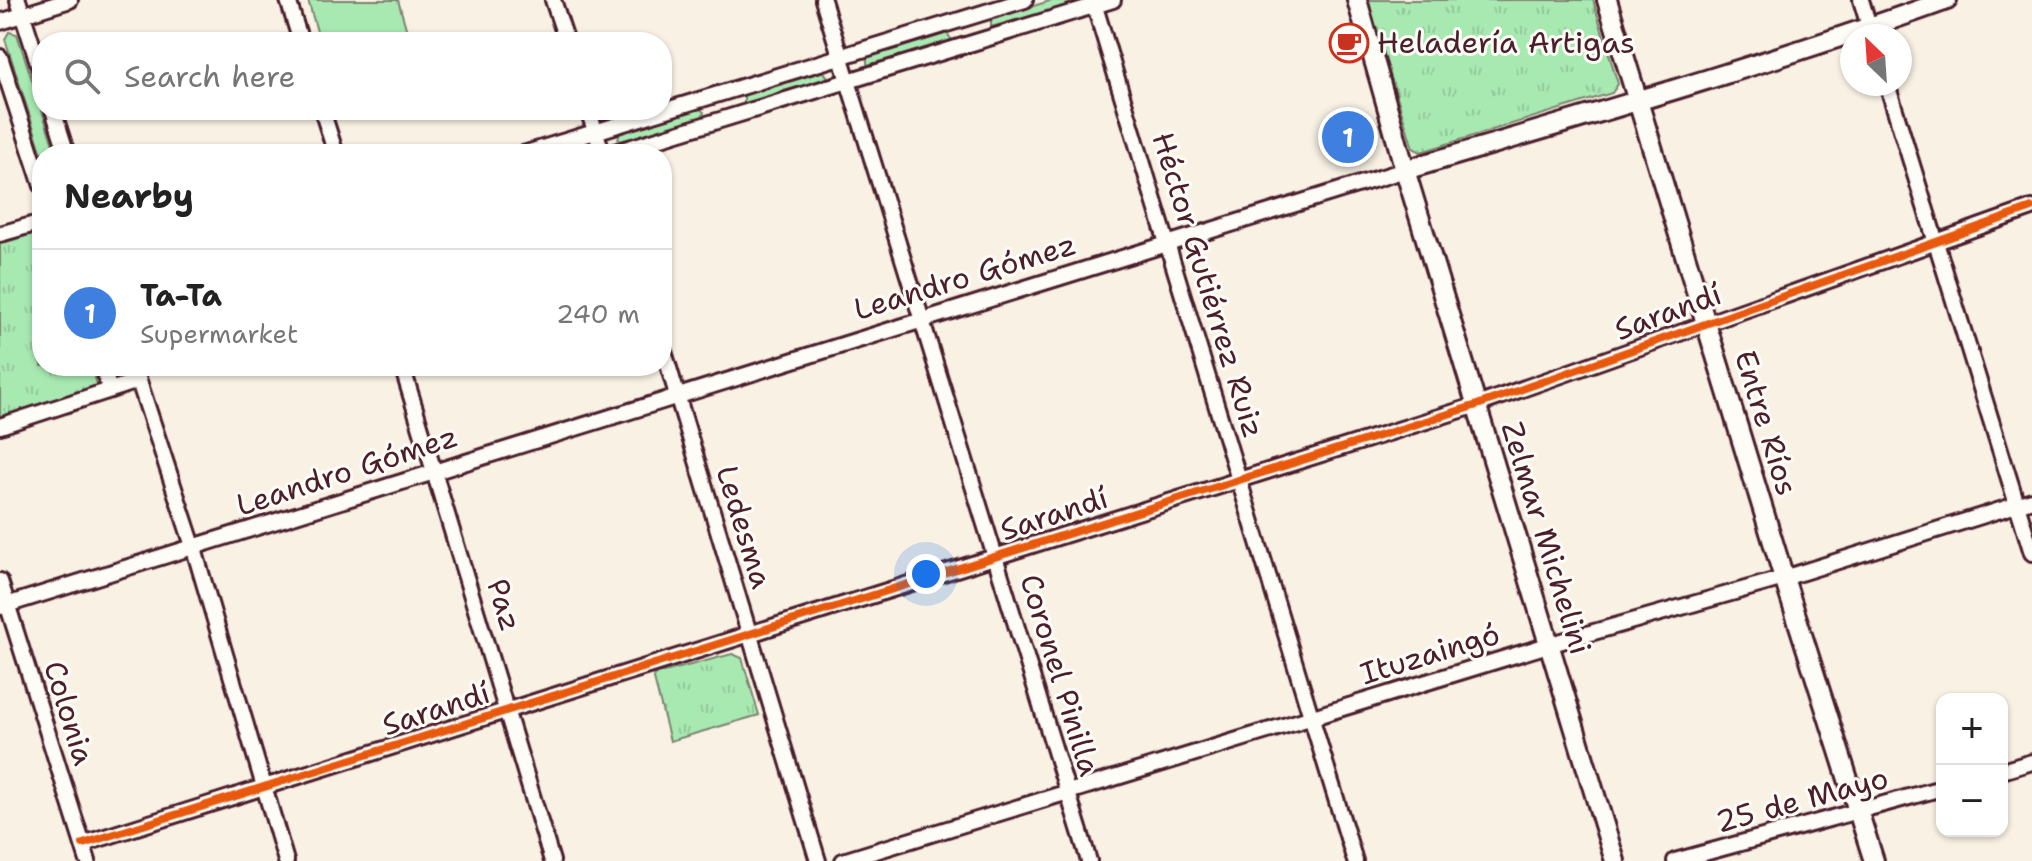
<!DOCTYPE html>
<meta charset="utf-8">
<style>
:root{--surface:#fff;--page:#f6f6f6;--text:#222;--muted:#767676;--line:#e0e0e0;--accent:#111827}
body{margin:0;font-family:"Shantell Sans",sans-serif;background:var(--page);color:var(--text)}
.controls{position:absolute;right:24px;bottom:24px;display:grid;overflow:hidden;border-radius:16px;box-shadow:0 2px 6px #0004}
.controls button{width:72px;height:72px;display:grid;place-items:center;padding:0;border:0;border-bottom:2px solid var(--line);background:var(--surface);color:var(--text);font:40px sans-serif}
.compass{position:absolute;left:1840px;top:24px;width:72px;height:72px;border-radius:50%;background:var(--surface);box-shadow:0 2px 6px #0004;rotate:335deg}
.you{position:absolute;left:926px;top:574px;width:28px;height:28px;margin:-20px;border:6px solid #fff;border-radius:50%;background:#1a73e8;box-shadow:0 0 0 12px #1a73e833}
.badge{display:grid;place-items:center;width:52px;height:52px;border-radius:50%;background:var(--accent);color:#fff;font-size:26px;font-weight:700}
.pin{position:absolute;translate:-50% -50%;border:4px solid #fff;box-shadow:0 2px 8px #0006}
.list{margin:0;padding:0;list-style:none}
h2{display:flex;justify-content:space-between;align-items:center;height:104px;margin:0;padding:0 32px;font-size:34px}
h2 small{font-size:26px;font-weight:400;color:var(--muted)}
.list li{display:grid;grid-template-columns:52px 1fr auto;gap:24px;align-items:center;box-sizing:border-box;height:128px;padding:0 32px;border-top:2px solid var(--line)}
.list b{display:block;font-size:30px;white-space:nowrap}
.list p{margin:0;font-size:26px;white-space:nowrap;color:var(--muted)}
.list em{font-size:26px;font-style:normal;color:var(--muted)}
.icon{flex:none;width:44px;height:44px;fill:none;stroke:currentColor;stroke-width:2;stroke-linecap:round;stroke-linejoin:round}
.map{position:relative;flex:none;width:2032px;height:861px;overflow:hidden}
.search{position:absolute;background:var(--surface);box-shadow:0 2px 6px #0004;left:32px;top:32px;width:640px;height:88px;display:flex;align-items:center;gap:20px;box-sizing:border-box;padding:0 28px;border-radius:32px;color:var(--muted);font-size:30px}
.panel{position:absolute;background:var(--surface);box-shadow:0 2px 6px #0004;left:32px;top:144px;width:640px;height:232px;border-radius:32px}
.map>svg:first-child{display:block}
</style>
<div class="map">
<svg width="2032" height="861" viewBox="0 0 2032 861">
<defs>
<pattern id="park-tufts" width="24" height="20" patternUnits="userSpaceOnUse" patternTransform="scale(2)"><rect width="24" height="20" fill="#a8e9b2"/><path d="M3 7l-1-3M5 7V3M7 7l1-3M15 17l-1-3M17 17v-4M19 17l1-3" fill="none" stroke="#92c799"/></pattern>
</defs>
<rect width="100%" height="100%" fill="#f8f1e4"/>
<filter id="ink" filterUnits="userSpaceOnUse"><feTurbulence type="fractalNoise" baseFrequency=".0125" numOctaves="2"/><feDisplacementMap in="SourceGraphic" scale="16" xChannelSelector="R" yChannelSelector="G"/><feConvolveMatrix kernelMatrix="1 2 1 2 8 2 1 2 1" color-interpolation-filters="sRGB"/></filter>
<g filter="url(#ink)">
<g fill="#a8e9b2" stroke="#79846e" stroke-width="2">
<path d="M308 0H398L410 42H320Z"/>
<path d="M1053 0 1075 1 1073 4 991 27V19Z"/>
<path d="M9 32 17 34 56 154H42L5 39Z"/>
<path d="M947 33 951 39 949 43 867 65V57Z"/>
<path d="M823 71 828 77 826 80 744 103V95Z"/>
<path d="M700 109 704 112 702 118 623 142 618 139 620 133Z"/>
</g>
<g fill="url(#park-tufts)" stroke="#79846e" stroke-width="2">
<path d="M1367 0H1593L1618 84 1612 93 1421 152 1413 148Z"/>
<path d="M42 231V366H91L97 386 0 419V244Z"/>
<path d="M732 654 742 658 759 715 670 741 653 675Z"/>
</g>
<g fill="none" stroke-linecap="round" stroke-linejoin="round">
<g stroke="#4a1f2b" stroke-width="20">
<g id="minor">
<path d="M18 0 42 75"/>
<path d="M288 0 301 42"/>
<path d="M553 0 567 42"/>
<path d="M823 0 1089 861"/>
<path d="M1093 0 1355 861"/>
<path d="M1861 0 1872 36"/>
<path d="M0 22 70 0"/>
<path d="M0 57 42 186"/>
<path d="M1887 84 2032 553"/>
<path d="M53 110 67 154"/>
<path d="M322 110 336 154"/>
<path d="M588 110 603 154"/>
<path d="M523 154 1025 0"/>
<path d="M609 154 1113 0"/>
<path d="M0 234 42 222"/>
<path d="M662 345 818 861"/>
<path d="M102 366 110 390"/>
<path d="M134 366 194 549 286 861"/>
<path d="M402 366 552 861"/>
<path d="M0 426 138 381"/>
<path d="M0 581 88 861"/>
<path d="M0 607 1405 170"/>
<path d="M2002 771 2032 762"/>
<path d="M83 844 1477 405 2032 208"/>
<path d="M843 861 1548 645 1784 578 2032 500"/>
<path d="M1675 861 1942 788"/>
</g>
</g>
<g stroke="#4a1f2b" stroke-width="24">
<g id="tertiary">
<path d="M1357 0 1405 170 1615 861"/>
<path d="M1607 0 1784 578 1874 861"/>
<path d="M1405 170C1587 116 1769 64 1947 0"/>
</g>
</g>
<use href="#minor" stroke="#fdfcf7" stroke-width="14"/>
<use href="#tertiary" stroke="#fdfcf7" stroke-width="18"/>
<g stroke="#fdfcf7" stroke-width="13">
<path id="cycleway" d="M83 844 1477 405 2032 208"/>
</g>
<use href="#cycleway" stroke="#e8590c" stroke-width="8"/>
</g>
</g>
<defs>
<g id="cafe-ring" transform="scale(2)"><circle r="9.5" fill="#fdfcf7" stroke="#c8321e" stroke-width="1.5"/><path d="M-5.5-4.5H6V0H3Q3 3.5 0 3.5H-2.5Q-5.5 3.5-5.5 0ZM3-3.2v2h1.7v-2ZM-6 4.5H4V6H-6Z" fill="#c8321e"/></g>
</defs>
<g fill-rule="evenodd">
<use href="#cafe-ring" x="1349" y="43"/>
</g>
<g text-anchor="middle" stroke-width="6" stroke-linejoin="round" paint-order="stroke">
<g font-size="30" fill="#4a1f2b" stroke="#fdfcf7" text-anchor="start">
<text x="1377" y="53">Heladería Artigas</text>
</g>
<g font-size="30" fill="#4a1f2b" stroke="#fdfcf7">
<text transform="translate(965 277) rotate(-17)" y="10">Leandro Gómez</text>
<text transform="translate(1208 285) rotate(73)" y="10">Héctor Gutiérrez Ruiz</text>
<text transform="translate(1668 312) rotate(-20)" y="10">Sarandí</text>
<text transform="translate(1766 423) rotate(73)" y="10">Entre Ríos</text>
<text transform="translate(347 471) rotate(-18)" y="10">Leandro Gómez</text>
<text transform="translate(1054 514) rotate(-18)" y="10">Sarandí</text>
<text transform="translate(744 527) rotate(73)" y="10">Ledesma</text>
<text transform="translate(1546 538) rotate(73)" y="10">Zelmar Michelini</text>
<text transform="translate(504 605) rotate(73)" y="10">Paz</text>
<text transform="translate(1430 654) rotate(-17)" y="10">Ituzaingó</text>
<text transform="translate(1060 675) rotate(73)" y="10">Coronel Pinilla</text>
<text transform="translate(436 709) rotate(-18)" y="10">Sarandí</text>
<text transform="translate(69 713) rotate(73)" y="10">Colonia</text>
<text transform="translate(1802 800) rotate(-15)" y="10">25 de Mayo</text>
</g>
</g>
</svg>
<div class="controls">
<button>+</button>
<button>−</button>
</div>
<svg class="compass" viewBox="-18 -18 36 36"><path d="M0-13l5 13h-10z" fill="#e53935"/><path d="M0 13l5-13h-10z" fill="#767676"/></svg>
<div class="you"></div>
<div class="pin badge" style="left:1348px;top:137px;background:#3f7fe0">1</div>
<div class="search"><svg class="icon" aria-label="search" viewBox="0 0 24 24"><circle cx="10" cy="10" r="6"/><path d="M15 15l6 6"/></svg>Search here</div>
<section class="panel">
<h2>Nearby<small></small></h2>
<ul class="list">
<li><span class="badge" style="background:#3f7fe0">1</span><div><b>Ta-Ta</b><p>Supermarket</p></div><em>240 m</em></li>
</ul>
</section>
</div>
